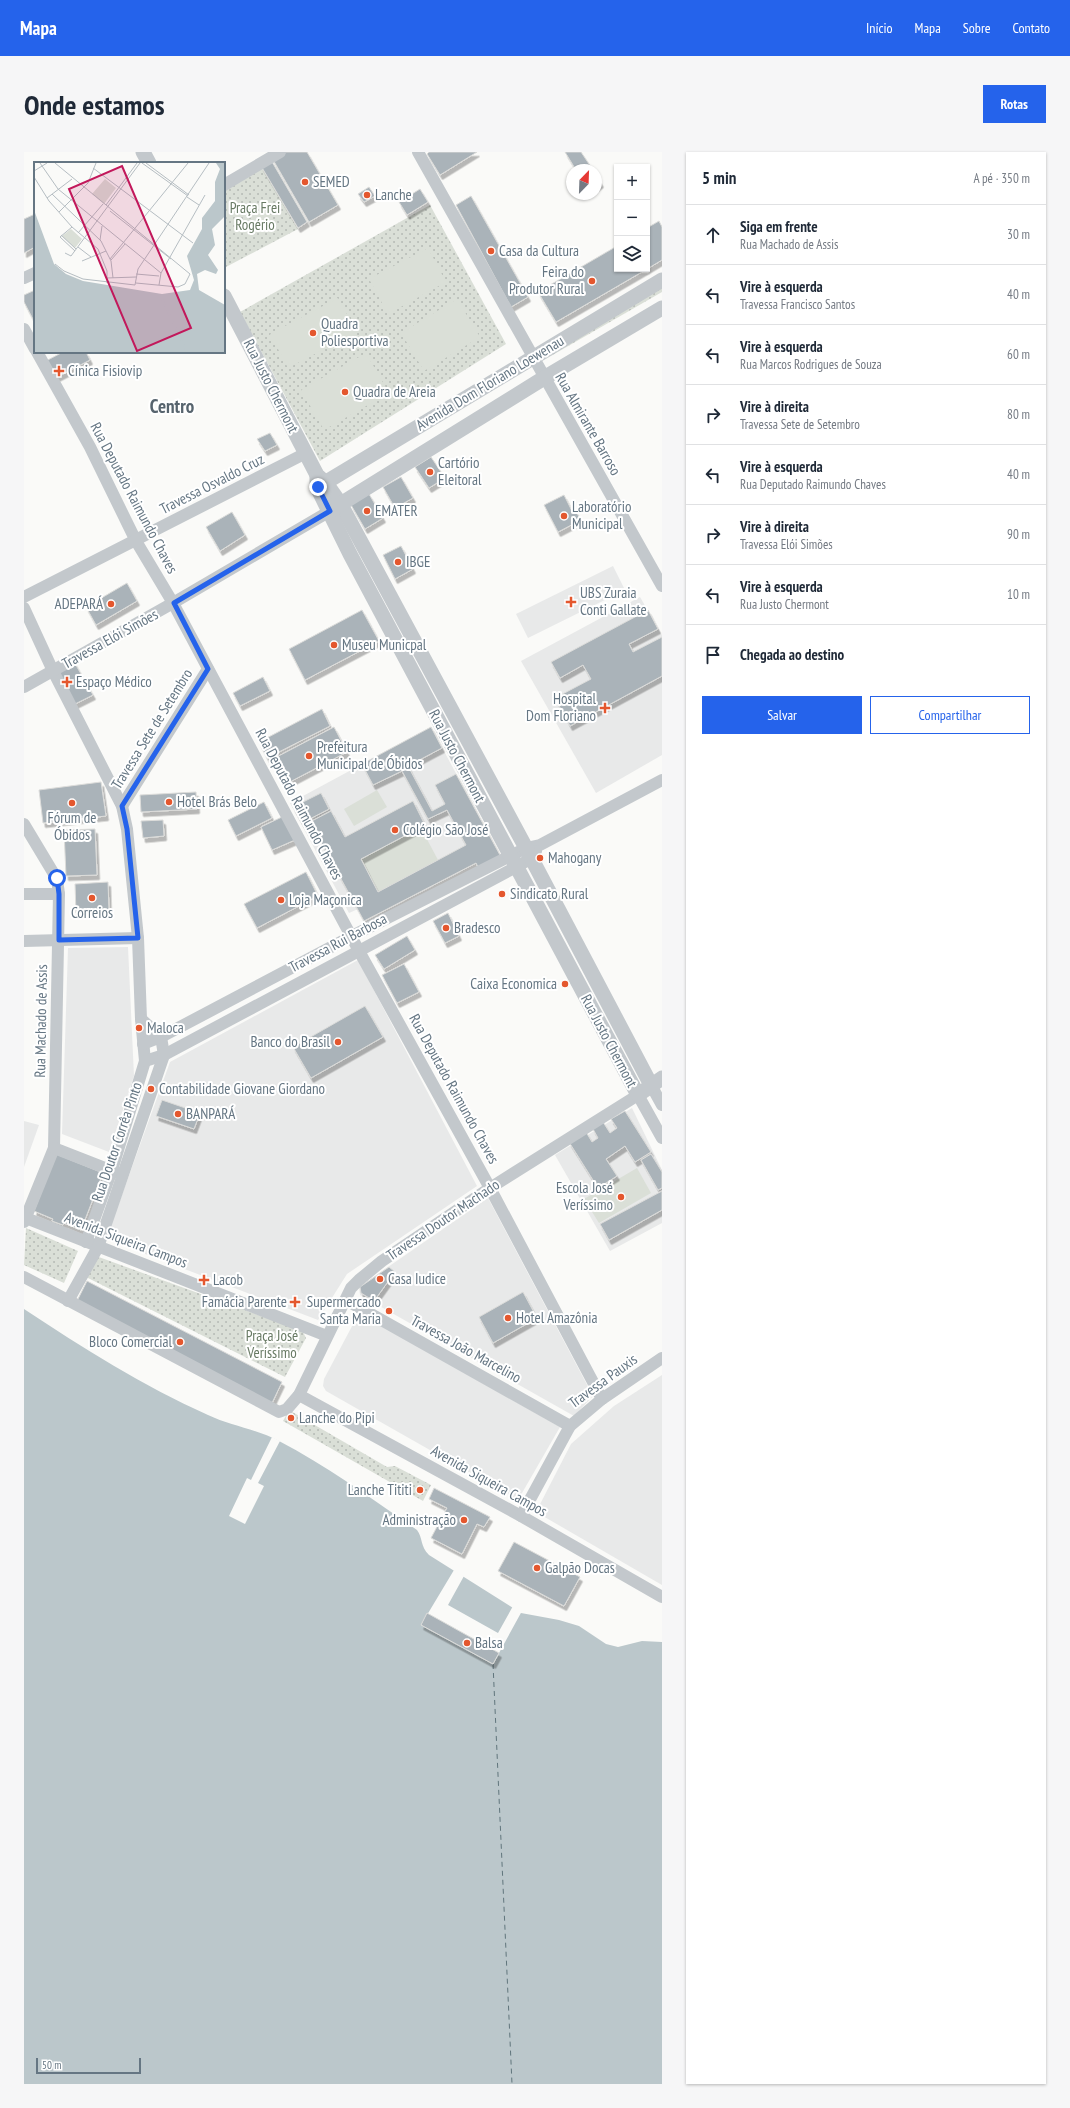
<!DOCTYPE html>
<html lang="pt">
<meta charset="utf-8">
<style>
:root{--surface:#fff;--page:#f6f6f7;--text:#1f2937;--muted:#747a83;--line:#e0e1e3;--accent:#2563eb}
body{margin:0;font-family:"PT Sans Narrow",sans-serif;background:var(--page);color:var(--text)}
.controls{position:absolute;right:12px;top:12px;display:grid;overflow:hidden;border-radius:0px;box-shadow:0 1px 3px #0004}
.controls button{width:36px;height:36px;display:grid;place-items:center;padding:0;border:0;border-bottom:1px solid var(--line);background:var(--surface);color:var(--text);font:20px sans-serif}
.compass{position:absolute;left:542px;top:12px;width:36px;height:36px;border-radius:50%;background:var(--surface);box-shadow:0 1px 3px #0004;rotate:23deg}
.scale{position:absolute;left:12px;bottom:10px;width:105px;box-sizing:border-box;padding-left:4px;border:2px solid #657683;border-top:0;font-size:11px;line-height:14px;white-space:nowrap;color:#657683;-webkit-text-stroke:3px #fff;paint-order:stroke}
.stop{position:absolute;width:12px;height:12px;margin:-9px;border:3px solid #2563eb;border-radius:50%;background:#fff}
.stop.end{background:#2563eb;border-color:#fff;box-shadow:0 1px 4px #0008}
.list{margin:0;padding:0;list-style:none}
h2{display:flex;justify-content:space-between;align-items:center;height:52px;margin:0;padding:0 16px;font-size:17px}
h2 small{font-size:13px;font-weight:400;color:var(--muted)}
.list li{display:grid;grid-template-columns:26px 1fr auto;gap:12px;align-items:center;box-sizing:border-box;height:60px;padding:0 16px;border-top:1px solid var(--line)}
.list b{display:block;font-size:15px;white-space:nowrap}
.list p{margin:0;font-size:13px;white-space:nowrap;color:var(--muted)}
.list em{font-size:13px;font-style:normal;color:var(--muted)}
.actions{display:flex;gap:8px;padding:12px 16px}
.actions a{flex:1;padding:9px 0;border:1px solid var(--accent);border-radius:0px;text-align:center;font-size:14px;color:var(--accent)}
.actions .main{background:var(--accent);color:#fff}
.icon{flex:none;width:22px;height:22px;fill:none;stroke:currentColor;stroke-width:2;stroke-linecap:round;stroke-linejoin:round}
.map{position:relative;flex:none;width:638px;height:1932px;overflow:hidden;border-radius:0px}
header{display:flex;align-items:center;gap:24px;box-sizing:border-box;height:56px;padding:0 20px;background:var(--accent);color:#fff}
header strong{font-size:19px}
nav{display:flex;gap:22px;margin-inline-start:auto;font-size:14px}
.intro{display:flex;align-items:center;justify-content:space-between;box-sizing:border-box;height:96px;padding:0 24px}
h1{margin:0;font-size:28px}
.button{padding:10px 18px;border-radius:0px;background:var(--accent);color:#fff;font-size:14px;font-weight:700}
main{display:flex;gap:24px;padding:0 24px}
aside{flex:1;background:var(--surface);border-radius:0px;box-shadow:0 1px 3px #0004}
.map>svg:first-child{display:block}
</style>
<header>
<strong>Mapa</strong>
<nav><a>Início</a><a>Mapa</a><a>Sobre</a><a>Contato</a></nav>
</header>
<div class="intro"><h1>Onde estamos</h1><a class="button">Rotas</a></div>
<main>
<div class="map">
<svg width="638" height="1932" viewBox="0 0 638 1932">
<defs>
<pattern id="green-dots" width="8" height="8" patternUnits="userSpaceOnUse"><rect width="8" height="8" fill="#dadfd7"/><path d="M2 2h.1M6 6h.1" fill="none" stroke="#b4b9b4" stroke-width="1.8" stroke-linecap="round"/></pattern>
<filter id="shadow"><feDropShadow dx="2.5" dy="4.5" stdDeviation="0" flood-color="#0004"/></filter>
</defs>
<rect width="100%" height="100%" fill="#fafaf8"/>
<g fill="#e8e9e9">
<path d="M589 414 601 438 504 486 492 462Z"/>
<path d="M616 445 638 483V603L572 641 497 509Z"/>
<path d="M407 575 477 705 452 711 340 769 334 757 325 761 266 651Z"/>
<path d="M104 795 110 924 85 1000 38 982 44 796Z"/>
<path d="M334 808 453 1034 323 1122 294 1168 82 1087 146 910Z"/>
<path d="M608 956 638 1018V1071L586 1099 531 1003Z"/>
<path d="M0 969 15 973 0 1015Z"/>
<path d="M464 1046 569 1244 550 1264 336 1143 335 1135Z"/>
<path d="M335 1161 536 1275 494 1348 302 1239 299 1234 300 1227Z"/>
<path d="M638 1223V1433L512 1360 547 1292 590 1254Z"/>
</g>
<g fill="url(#green-dots)">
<path d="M238 16 274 77 200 116V36Z"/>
<path d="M406 53 482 192 296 309 216 160Z"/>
<path d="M638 133V140L513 212Z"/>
<path d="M2 1076 54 1099 40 1131 0 1113Z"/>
<path d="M72 1104 273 1177 279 1180 282 1186 261 1225 62 1125Z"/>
<path d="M265 1258 363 1315 371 1314 407 1333 399 1349 259 1269Z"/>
</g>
<g fill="#dadfd7">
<path d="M404 96 422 130 364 162 345 127Z"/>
<path d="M314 146 333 180 264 216 246 182Z"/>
<path d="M433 147 456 185 400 219 377 181Z"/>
<path d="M342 201 365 241 300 278 277 238Z"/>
<path d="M353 638 363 655 330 674 320 657Z"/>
<path d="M397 676 414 708 354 740 337 707Z"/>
<path d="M613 1016 627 1041 575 1071 560 1047Z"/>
</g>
<path fill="#bbc7cb" d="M0 1157C59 1196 119 1234 184 1263 207 1274 233 1277 255 1289 303 1314 348 1347 393 1378 399 1386 396 1394 405 1403L497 1461 535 1468 555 1474 582 1492 594 1495 618 1489 638 1490V1932H0Z"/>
<g fill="#fafaf8">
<path d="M248 1285 256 1289 234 1331 240 1334 221 1372 205 1364 223 1326 227 1328Z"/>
<path d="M430 1418 440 1424 424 1453 474 1481 489 1454 498 1459 469 1512 397 1473Z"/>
</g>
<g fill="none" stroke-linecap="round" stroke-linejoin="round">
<path stroke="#60757c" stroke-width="1" stroke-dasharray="5 4" stroke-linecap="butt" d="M469 1512 488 1932"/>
</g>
<g fill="#aab3b9" stroke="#dcdcda" filter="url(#shadow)">
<path d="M258 0H283L314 53 285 70 248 6Z"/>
<path d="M405 0H453L416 23 403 2Z"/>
<path d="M541 0H557L569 18H552Z"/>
<path d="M247 8 283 70 274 76 237 14Z"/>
<path d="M572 23 577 31 572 35Z"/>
<path d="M345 35 351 44 340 50 334 42Z"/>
<path d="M396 37 404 50 383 63 375 50Z"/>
<path d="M447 44 504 145 487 155 432 53Z"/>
<path d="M11 62V95L0 101V67Z"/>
<path d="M635 69 638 75V108L623 117V76Z"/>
<path d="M593 94V117H623L532 170 514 140Z"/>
<path d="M11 138V171L0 150V143Z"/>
<path d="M39 200H62L66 208 29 227 20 210Z"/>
<path d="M246 281 253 293 241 299 233 287Z"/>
<path d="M407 305 421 326 405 336 391 315Z"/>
<path d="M377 325 389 346 371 356 359 335Z"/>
<path d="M345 342 359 366 341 377 327 353Z"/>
<path d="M540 343 548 359 551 358 557 368 534 380 520 353Z"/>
<path d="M208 360 221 383 196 399 182 375Z"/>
<path d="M377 394 389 417 371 427 359 403Z"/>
<path d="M103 431 113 449 72 473 62 455Z"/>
<path d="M338 458 355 489 281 528 265 497Z"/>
<path d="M624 458 634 477 605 492 609 500 638 485V524L546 574 531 546 567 527 559 513 536 526 527 510Z"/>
<path d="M49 508 69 543 49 553 32 522Z"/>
<path d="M239 525 246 539 216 554 209 541Z"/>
<path d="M298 557 306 574 243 606 235 590Z"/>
<path d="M310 575 323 600 260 633 247 608Z"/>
<path d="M407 575 418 596 384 614 408 659 421 652 411 633 432 622 477 705 455 717 452 711 340 769 286 670 307 659 321 685 389 649 401 673 337 707 354 740 442 693 423 658 404 667 378 619 349 633 338 612Z"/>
<path d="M77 630 82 664 19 671 15 638Z"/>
<path d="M172 640 173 657 117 660 116 643Z"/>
<path d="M297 641 305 657 278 671 269 655Z"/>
<path d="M240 650 248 666 212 684 204 668Z"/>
<path d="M260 664 271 688 248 698 237 675Z"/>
<path d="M139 668 140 684 119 686 117 669Z"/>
<path d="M71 677 73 723 42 724 40 678Z"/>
<path d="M282 720 294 744 233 776 220 752Z"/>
<path d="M84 730 85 759 52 761 51 732Z"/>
<path d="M424 761 435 784 421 791 409 769Z"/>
<path d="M383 784 391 798 360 817 351 803Z"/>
<path d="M380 812 395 840 373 851 358 823Z"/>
<path d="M341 854 359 885 287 926 269 895Z"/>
<path d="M138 948 176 961 170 977 132 964Z"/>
<path d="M601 959 627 1000 611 1010 601 994 582 1007 593 1024 574 1036 545 990 562 980 568 990 574 986 569 977 579 970 586 981 593 976 587 967Z"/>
<path d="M32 1002 79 1021 57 1078 40 1071 39 1073 28 1069 29 1067 10 1059Z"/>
<path d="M627 1002 638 1020V1036L634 1038 617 1008Z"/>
<path d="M638 1039V1058L585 1088 576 1072Z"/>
<path d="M365 1115 371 1120 350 1149 337 1141 336 1135Z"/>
<path d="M63 1129 258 1230 248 1251 53 1149Z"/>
<path d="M499 1140 513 1166 469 1191 455 1165Z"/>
<path d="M410 1336 466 1365 460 1375 453 1372 438 1402 407 1386 423 1356 405 1347Z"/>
<path d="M490 1390 556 1425 540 1454 474 1419Z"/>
<path d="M403 1461 475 1501 469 1512 397 1473Z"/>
</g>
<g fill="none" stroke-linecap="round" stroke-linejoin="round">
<g stroke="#c3c8cc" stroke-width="12">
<path d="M394 0 638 434"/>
<path d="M200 33 256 0"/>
<path d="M0 126 11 121"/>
<path d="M0 177 11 197"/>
<path d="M13 200 66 295 112 389 149 451 335 799 466 1036 578 1247"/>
<path d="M0 445 282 301"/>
<path d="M0 456 29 519 98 654 103 677 114 786 117 867 121 909 88 1018 62 1090"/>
<path d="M0 535 149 451 306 359"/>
<path d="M98 654 184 517"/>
<path d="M0 672 33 727 35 742 30 996 0 1070"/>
<path d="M0 742H35"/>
<path d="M0 789 114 786"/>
<path d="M119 892 137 885 328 784 502 696 516 693 638 628"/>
<path d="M121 909 140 903 492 715 508 706 512 699"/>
<path d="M627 933 638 953"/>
<path d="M30 996 94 1021"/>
<path d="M2 1066 303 1184"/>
<path d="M0 1125 255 1260 263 1257 275 1243 327 1136 335 1128 358 1109 466 1036 614 943 638 986"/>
<path d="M322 1148 546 1274"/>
<path d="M44 1149 74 1095 140 903 137 885 117 867"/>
<path d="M275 1243 497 1364 638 1445"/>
<path d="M497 1364 546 1274 578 1247 638 1206"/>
</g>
<g stroke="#c3c8cc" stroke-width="15">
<path d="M119 0 125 11"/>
<path d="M200 144 293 323 302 331 316 351 502 696 627 933"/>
<path d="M293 323V335L326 402 614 943 638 926"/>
<path d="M294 335 638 128"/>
<path d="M307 358 520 226 638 156"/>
</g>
</g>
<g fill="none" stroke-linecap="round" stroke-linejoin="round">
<path stroke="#2563eb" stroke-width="5" d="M33 726 35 742V788L114 786 103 677 98 654 184 517 150 451 306 359 294 335"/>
</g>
<g fill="#e4572e" stroke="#fff" stroke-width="1.5">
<circle cx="281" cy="30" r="4"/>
<circle cx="343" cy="43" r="4"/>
<circle cx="467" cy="99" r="4"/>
<circle cx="568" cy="129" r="4"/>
<circle cx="289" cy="181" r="4"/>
<path d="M33 213h4v4h4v4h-4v4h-4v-4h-4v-4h4z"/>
<circle cx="321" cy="240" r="4"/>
<circle cx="406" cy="320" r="4"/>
<circle cx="343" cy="359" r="4"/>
<circle cx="540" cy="364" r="4"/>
<circle cx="374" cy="410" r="4"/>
<path d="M545 444h4v4h4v4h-4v4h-4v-4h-4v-4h4z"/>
<circle cx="87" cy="452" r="4"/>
<circle cx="310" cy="493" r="4"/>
<path d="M41 524h4v4h4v4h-4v4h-4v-4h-4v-4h4z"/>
<path d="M579 550h4v4h4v4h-4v4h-4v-4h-4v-4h4z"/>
<circle cx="285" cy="604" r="4"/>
<circle cx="145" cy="650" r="4"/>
<circle cx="48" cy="651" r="4"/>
<circle cx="371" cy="678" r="4"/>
<circle cx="516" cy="706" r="4"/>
<circle cx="478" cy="742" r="4"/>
<circle cx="68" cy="746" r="4"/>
<circle cx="257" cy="748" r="4"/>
<circle cx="422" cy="776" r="4"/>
<circle cx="541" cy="832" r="4"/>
<circle cx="115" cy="876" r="4"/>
<circle cx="314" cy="890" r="4"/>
<circle cx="127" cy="937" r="4"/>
<circle cx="154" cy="962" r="4"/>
<circle cx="597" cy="1045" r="4"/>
<circle cx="356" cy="1127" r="4"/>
<path d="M178 1122h4v4h4v4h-4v4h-4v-4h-4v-4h4z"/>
<path d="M269 1144h4v4h4v4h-4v4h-4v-4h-4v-4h4z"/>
<circle cx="365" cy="1159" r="4"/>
<circle cx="484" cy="1166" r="4"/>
<circle cx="156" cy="1190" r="4"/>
<circle cx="267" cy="1266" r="4"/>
<circle cx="396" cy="1338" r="4"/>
<circle cx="440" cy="1368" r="4"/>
<circle cx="513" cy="1416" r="4"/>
<circle cx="443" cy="1491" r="4"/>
</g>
<g text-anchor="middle" stroke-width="4" stroke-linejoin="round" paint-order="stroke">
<g font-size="15" fill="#657683" stroke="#fff" text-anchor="start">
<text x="289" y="35">SEMED</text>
<text x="351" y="48">Lanche</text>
<text x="475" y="104">Casa da Cultura</text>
<text x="560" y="125" text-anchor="end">Feira do<tspan x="560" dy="17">Produtor Rural</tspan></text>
<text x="297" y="177">Quadra<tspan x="297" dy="17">Poliesportiva</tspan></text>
<text x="44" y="224">Cínica Fisiovip</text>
<text x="329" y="245">Quadra de Areia</text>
<text x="414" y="316">Cartório<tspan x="414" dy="17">Eleitoral</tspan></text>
<text x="548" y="360">Laboratório<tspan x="548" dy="17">Municipal</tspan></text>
<text x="351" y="364">EMATER</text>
<text x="382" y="415">IBGE</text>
<text x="556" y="446">UBS Zuraia<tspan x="556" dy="17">Conti Gallate</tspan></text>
<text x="79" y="457" text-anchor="end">ADEPARÁ</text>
<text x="318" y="498">Museu Municpal</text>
<text x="52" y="535">Espaço Médico</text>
<text x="572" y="552" text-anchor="end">Hospital<tspan x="572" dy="17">Dom Floriano</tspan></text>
<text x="293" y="600">Prefeitura<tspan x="293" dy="17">Municipal de Óbidos</tspan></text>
<text x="153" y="655">Hotel Brás Belo</text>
<text x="48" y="671" text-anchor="middle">Fórum de<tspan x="48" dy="17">Óbidos</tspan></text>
<text x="379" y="683">Colégio São José</text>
<text x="524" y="711">Mahogany</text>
<text x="486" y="747">Sindicato Rural</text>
<text x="265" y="753">Loja Maçonica</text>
<text x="68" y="766" text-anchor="middle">Correios</text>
<text x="430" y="781">Bradesco</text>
<text x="533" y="837" text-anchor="end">Caixa Economica</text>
<text x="123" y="881">Maloca</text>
<text x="306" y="895" text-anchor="end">Banco do Brasil</text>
<text x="135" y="942">Contabilidade Giovane Giordano</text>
<text x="162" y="967">BANPARÁ</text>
<text x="589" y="1041" text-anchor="end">Escola José<tspan x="589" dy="17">Veríssimo</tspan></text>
<text x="364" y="1132">Casa Iudice</text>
<text x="189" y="1133">Lacob</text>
<text x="263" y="1155" text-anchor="end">Famácia Parente</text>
<text x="357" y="1155" text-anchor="end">Supermercado<tspan x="357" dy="17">Santa Maria</tspan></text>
<text x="492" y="1171">Hotel Amazônia</text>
<text x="148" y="1195" text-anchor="end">Bloco Comercial</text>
<text x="275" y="1271">Lanche do Pipi</text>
<text x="388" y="1343" text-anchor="end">Lanche Tititi</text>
<text x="432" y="1373" text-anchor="end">Administração</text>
<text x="521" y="1421">Galpão Docas</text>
<text x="451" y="1496">Balsa</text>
</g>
<g font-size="15" fill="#687a64" stroke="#fff">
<text x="231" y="61">Praça Frei<tspan x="231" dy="17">Rogério</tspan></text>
<text x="248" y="1189">Praça José<tspan x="248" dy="17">Veríssimo</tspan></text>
</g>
<g font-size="15" fill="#657683" stroke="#fff">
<text transform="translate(466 231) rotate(-31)" y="5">Avenida Dom Floriano Loewenau</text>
<text transform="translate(247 234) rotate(63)" y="5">Rua Justo Chermont</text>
<text transform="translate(564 272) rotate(60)" y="5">Rua Almirante Barroso</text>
<text transform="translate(188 332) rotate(-27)" y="5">Travessa Osvaldo Cruz</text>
<text transform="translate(110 346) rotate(62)" y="5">Rua Deputado Raimundo Chaves</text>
<text transform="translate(86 487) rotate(-29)" y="5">Travessa Elói Simões</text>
<text transform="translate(128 577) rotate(-58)" y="5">Travessa Sete de Setembro</text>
<text transform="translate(433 604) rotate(62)" y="5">Rua Justo Chermont</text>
<text transform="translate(275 652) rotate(62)" y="5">Rua Deputado Raimundo Chaves</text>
<text transform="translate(314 791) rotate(-28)" y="5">Travessa Rui Barbosa</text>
<text transform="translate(17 869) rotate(-89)" y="5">Rua Machado de Assis</text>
<text transform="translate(585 889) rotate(62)" y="5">Rua Justo Chermont</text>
<text transform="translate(430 937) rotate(61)" y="5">Rua Deputado Raimundo Chaves</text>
<text transform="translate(93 990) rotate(-71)" y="5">Rua Doutor Corrêa Pinto</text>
<text transform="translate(419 1068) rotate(-34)" y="5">Travessa Doutor Machado</text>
<text transform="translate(102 1088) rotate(21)" y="5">Avenida Siqueira Campos</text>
<text transform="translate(442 1197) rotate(29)" y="5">Travessa João Marcelino</text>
<text transform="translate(579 1229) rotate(-36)" y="5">Travessa Pauxis</text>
<text transform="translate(465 1329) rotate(29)" y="5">Avenida Siqueira Campos</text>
</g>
<g font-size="19" font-weight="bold" fill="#57646e" stroke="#fff">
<text x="148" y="261">Centro</text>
</g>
</g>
<g transform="translate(10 10)">
<rect width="191" height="191" fill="#fafaf8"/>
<path d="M71 17 82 26 70 42 58 32ZM37 67 48 77 41 86 28 74Z" fill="#dadfd7"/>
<path d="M182 1H191V54L178 67 181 83 174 93 184 108 182 112 171 108 163 112 165 128 191 143V190H0V48L20 102 32 112 49 119 128 132 156 128 160 118 153 94 168 67V56L181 39V20L186 7Z" fill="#bbc7cb"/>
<path fill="none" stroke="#bbc7cb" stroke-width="2" d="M128 137 153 190"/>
<path fill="none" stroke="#b5bdc2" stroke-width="1" d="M6 1 24 27 127 111M21 1 156 112 151 122 144 125 102 121M108 1 154 34M112 1 155 33M59 6 159 81M0 9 13 1M0 15 15 39 38 65 64 87 73 109V121M18 32 67 79 77 99 79 116M153 35 165 43M13 36 38 17M72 43 103 1M76 49 137 97M25 50 54 21 62 1M38 65 26 75 41 89M44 71 69 42M27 73 42 87M66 78 68 64M44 85 57 95M31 91 37 94 106 1M76 97 154 1M77 98 91 82M48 99 72 89M21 102 30 109 49 117 101 123 104 107 175 1M102 112 125 114M73 116 102 115M125 123 127 111 171 33"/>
<path fill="#c2185b" fill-opacity="0.15" stroke="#c2185b" stroke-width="2" d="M88 4 157 166 103 189 35 27Z"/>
<rect width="191" height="191" fill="none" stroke="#657683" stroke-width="2"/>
</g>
</svg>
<div class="controls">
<button>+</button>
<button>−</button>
<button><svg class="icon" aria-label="layers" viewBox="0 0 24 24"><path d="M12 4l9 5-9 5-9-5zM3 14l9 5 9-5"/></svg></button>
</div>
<svg class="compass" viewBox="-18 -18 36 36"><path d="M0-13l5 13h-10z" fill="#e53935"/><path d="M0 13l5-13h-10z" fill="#747a83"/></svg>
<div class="scale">50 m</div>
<div class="stop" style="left:33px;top:726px"></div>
<div class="stop end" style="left:294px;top:335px"></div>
</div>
<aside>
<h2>5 min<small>A pé · 350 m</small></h2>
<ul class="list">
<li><svg class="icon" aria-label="ahead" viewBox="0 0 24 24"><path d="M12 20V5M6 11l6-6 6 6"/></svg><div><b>Siga em frente</b><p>Rua Machado de Assis</p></div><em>30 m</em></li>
<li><svg class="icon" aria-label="left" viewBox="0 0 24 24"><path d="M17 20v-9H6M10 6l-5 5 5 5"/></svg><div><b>Vire à esquerda</b><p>Travessa Francisco Santos</p></div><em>40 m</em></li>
<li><svg class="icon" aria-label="left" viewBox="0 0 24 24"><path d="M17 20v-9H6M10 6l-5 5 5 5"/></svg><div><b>Vire à esquerda</b><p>Rua Marcos Rodrigues de Souza</p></div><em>60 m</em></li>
<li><svg class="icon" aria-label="right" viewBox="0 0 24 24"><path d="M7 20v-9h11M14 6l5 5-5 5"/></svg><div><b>Vire à direita</b><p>Travessa Sete de Setembro</p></div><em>80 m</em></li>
<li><svg class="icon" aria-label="left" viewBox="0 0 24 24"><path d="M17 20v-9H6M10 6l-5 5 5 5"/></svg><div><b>Vire à esquerda</b><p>Rua Deputado Raimundo Chaves</p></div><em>40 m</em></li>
<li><svg class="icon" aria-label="right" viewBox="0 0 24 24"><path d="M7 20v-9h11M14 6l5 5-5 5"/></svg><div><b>Vire à direita</b><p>Travessa Elói Simões</p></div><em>90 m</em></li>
<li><svg class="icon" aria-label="left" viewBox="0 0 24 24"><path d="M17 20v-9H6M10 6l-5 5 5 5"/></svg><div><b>Vire à esquerda</b><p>Rua Justo Chermont</p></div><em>10 m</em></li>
<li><svg class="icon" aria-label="arrive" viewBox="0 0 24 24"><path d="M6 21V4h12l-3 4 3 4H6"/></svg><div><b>Chegada ao destino</b></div></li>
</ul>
<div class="actions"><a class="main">Salvar</a><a>Compartilhar</a></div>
</aside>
</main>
